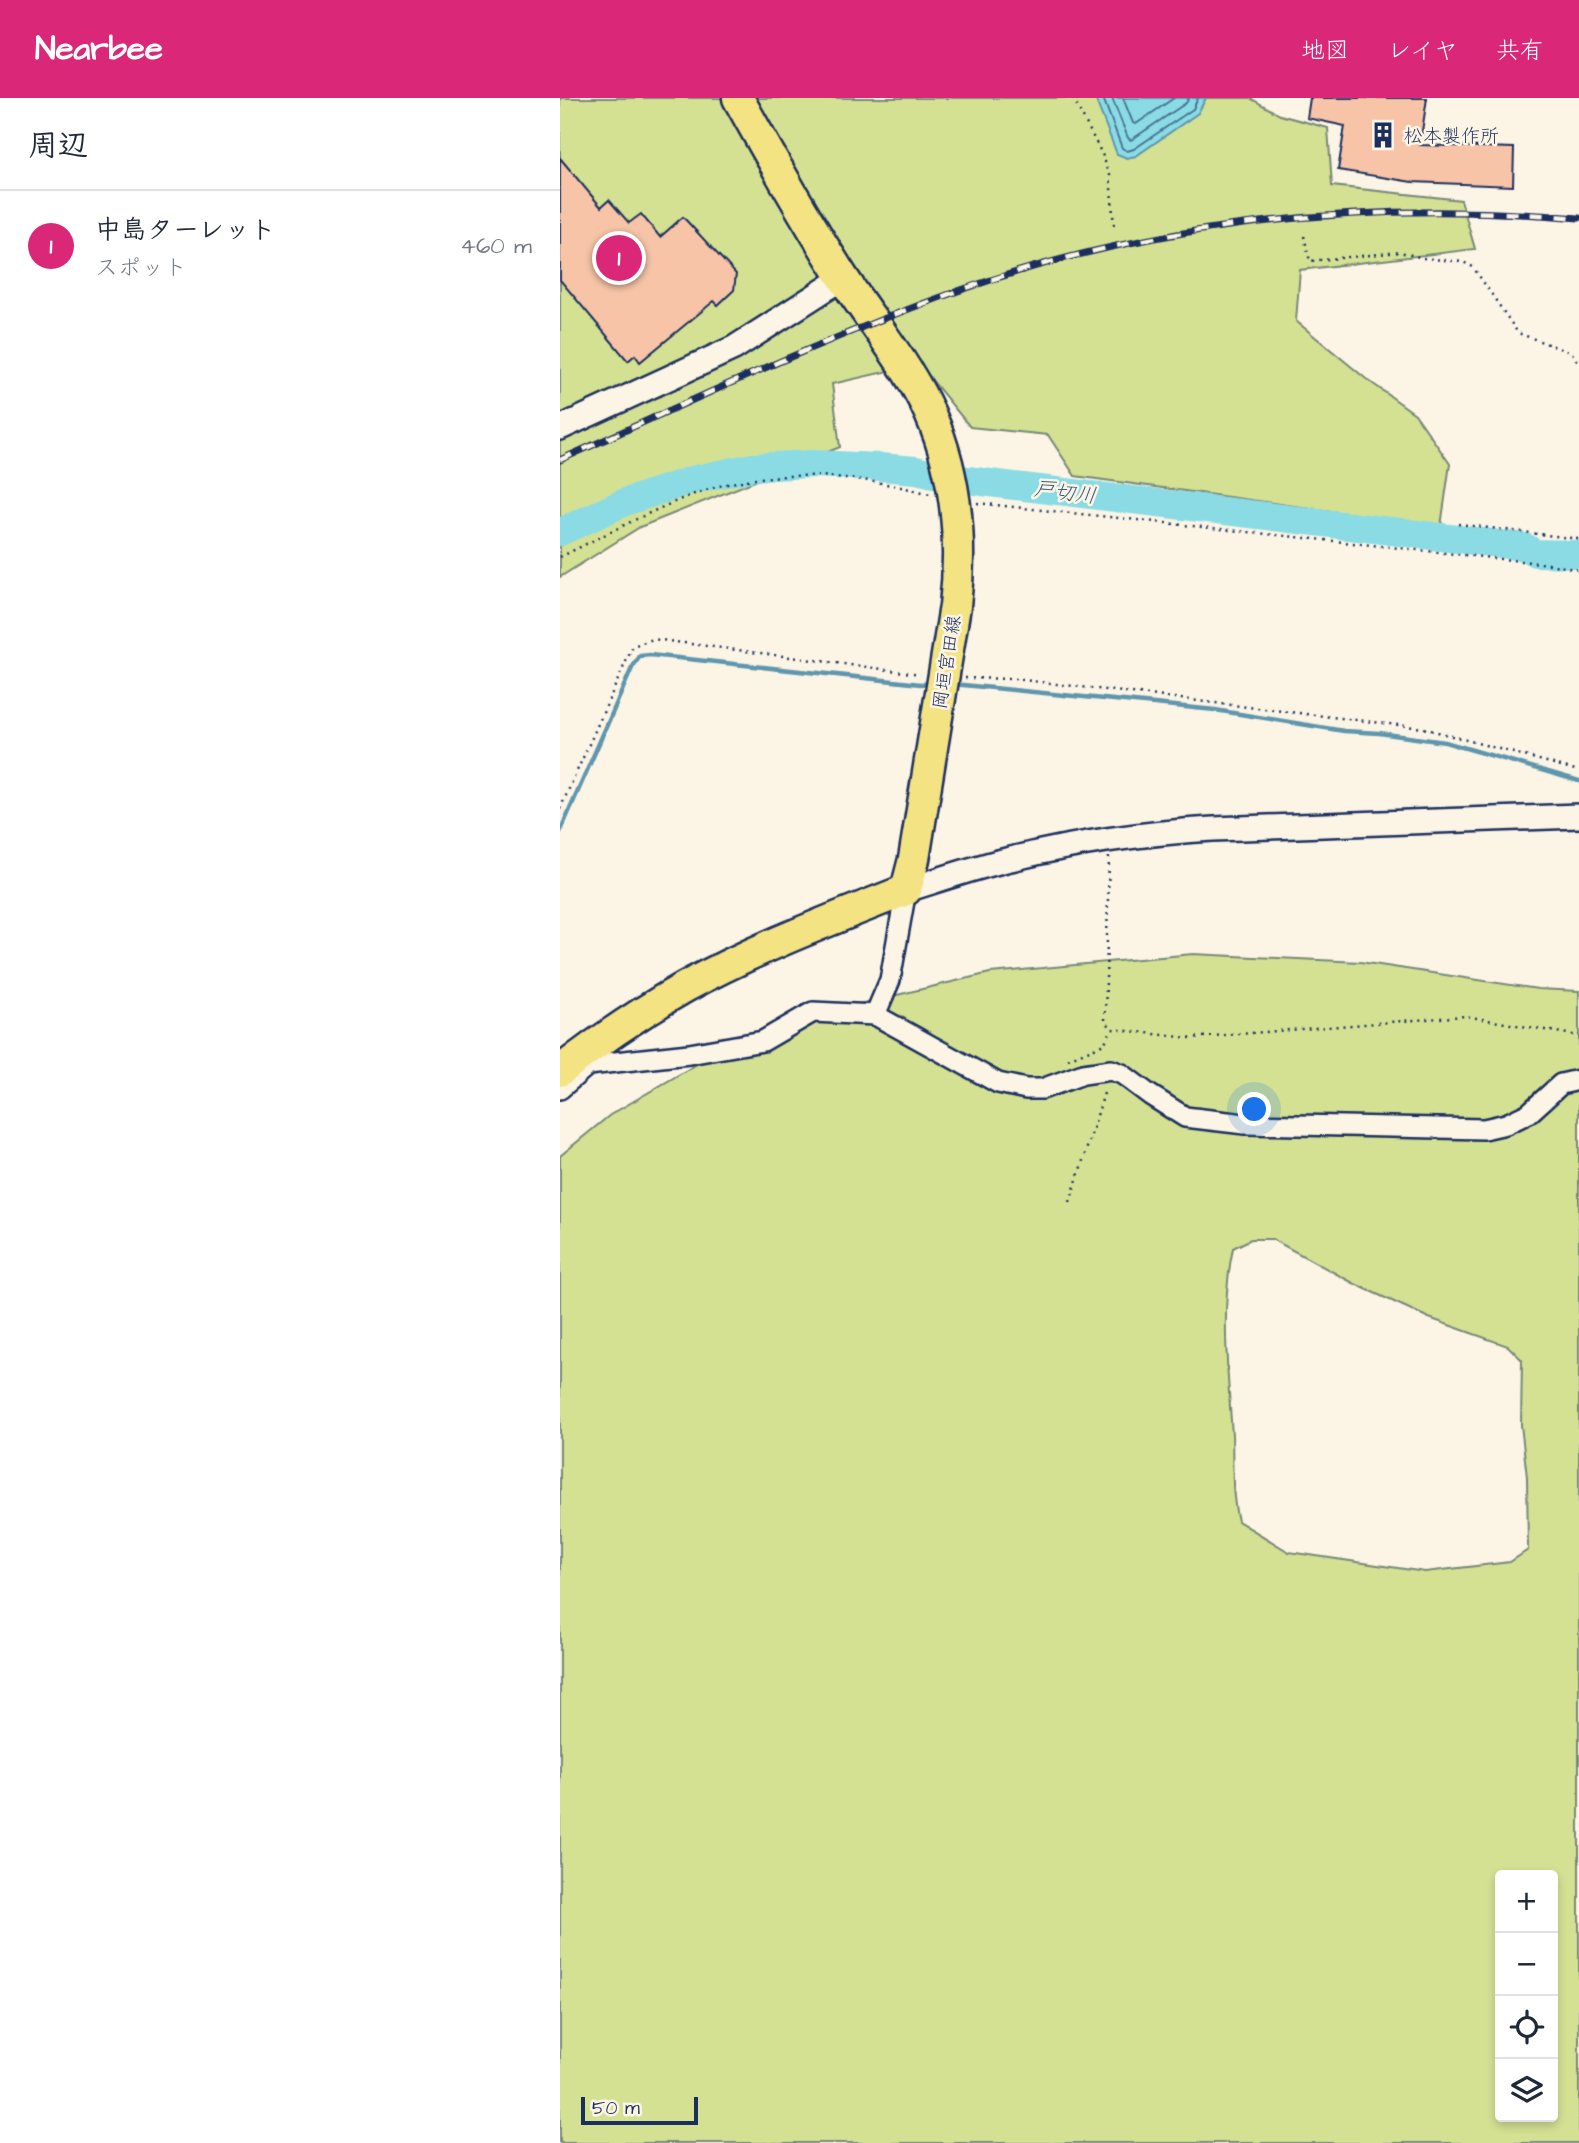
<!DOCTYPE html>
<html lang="ja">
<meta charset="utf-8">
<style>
:root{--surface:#fff;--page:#f6f6f7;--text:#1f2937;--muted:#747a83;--line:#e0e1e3;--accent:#db2777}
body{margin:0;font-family:"Architects Daughter","Klee One",sans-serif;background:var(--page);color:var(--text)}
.controls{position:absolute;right:21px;bottom:21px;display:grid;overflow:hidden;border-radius:7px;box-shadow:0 4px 10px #0003}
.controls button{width:63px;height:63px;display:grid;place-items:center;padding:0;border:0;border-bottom:2px solid var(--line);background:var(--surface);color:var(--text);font:35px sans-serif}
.scale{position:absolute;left:21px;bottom:18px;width:117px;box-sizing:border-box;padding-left:7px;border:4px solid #1b2f5e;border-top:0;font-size:19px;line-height:24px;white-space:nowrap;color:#1b2f5e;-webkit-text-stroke:5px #fcf5e5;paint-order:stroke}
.you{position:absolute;left:695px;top:1012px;width:24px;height:24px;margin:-18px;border:5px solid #fff;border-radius:50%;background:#1a73e8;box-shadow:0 0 0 10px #1a73e833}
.badge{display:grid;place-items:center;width:46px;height:46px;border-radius:50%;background:var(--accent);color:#fff;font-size:23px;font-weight:700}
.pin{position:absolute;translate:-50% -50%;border:4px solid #fff;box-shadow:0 2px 7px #0006}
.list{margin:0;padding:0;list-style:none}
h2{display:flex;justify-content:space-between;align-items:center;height:91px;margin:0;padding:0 28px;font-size:30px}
h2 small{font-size:23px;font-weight:400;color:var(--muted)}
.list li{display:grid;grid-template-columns:46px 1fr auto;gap:21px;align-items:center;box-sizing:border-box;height:112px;padding:0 28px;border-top:2px solid var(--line)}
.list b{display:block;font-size:26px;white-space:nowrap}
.list p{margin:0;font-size:23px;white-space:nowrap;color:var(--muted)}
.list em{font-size:23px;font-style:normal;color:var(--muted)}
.icon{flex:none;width:38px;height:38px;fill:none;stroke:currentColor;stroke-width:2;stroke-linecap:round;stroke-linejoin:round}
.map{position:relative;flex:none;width:1019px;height:2045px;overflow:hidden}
header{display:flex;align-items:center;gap:42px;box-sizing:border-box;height:98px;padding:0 35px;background:var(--accent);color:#fff}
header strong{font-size:33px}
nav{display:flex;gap:38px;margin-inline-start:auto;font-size:24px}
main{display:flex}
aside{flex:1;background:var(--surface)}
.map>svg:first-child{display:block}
</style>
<header>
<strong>Nearbee</strong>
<nav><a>地図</a><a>レイヤ</a><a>共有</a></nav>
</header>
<main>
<aside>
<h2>周辺<small></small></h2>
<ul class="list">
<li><span class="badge">1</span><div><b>中島ターレット</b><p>スポット</p></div><em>460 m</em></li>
</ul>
</aside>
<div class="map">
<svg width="1019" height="2045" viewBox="0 0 1019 2045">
<rect width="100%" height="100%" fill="#fcf5e5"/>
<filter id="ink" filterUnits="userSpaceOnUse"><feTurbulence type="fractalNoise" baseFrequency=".0143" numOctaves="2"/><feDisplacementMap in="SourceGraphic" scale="14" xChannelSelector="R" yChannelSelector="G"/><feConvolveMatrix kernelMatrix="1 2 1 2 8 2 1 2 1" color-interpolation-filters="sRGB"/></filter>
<g filter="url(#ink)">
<g fill="#d4e193" stroke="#788878" stroke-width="2" fill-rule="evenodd">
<path d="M0 0H690L720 17 768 30 772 88 901 102 915 151 740 172 736 223 805 280 855 316 890 366 881 428 515 378 488 337 410 329 359 266 272 286 280 349 80 429 0 479Z"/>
<path d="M633 856 800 864 978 891 1019 893V2045H0V1058L50 1017 168 948 282 910 430 875ZM691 1141H712L795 1186 869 1220 948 1248 962 1262 961 1327 967 1379 968 1452 950 1464 865 1474 729 1454 678 1423C671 1394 673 1367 672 1337 668 1276 660 1211 673 1150ZM940 1777H993V2019H940Z"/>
</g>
<path fill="#8adbe4" stroke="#5e96ae" stroke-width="2" d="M535 0H646L638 15 576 58 567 60 557 56Z"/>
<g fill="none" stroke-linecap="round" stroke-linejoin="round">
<g stroke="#477494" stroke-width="2">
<path d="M543 0 562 50 567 53 574 51 633 11 638 0"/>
<path d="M552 0 568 40 571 42 626 5 629 0"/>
<path d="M563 0 573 25 576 26 614 0"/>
</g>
<g stroke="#5e96ae" stroke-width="4.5">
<path d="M393 586 655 612 784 633 819 635 885 644 1019 683"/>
<path d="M0 734 72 570 80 558 90 557 361 586 370 585"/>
</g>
<path stroke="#8adbe4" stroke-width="28" d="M0 434 65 404 132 382 193 369 253 366 320 369 356 372 385 379 438 386 965 449 975 455 1019 456"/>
</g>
<g fill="#f7c4a7" stroke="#1b2f5e" stroke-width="2">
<path d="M750 0H867L860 47 954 50 953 88 852 84 778 72 785 28 747 20Z"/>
<path d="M0 60 41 109 49 102 69 125 81 116 100 139 123 119 176 176 174 192 158 207 154 203 80 264 75 257 68 263 0 182Z"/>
</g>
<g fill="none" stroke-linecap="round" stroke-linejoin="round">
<g stroke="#1b2f5e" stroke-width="24">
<g id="minor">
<path d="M346 792 330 882 315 917 438 985 466 991H482L523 976 551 972 562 976 590 997 625 1019 685 1026 924 1031 946 1026 969 1015 1001 986 1019 982"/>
<path d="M0 991 28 967 129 956 203 943 253 914 315 917"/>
</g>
</g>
<g stroke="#1b2f5e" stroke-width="28">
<g id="tertiary">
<path d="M0 330 174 250 283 180"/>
<path d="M346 792C382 781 418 768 455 760 520 744 586 735 653 731L1019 718"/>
</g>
</g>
<g stroke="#1b2f5e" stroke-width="35">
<path id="primary" d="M0 973C40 942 81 914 125 889 196 850 271 822 346 792L354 761 395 508C403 440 396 368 365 305 342 259 308 219 280 175 244 118 211 60 178 0"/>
</g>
<g stroke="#1b2f5e" stroke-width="2.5" stroke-dasharray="2 5" stroke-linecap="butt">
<path d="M517 0 516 6 542 56 550 77 554 129"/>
<path d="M744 138 750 163 840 154 863 160 903 164 913 169 958 235 1012 255 1019 267"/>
<path d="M417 405 989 466 1019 472"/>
<path d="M898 426 1019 441"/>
<path d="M0 459C45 437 89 413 137 395 211 368 295 376 370 396"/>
<path d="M405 580 455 581 863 630 1019 673"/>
<path d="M0 711 73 548 93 541 360 576"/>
<path d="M549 759 545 922 552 931 629 940 905 918 1019 938"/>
<path d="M508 961 544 946 552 931"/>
<path d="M510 1104 545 992"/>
</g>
<use href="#minor" stroke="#fcf5e5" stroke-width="19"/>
<use href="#tertiary" stroke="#fcf5e5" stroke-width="23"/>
<use href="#primary" stroke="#f4e382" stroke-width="30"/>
<g stroke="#1b2f5e" stroke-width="7">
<path id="rail" d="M0 362C131 303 262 241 398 193 596 123 811 102 1019 120"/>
</g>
<use href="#rail" stroke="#fcf5e5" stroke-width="4.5" stroke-dasharray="13" stroke-linecap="butt"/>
</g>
</g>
<defs>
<g id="building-bare" transform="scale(2.1)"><path d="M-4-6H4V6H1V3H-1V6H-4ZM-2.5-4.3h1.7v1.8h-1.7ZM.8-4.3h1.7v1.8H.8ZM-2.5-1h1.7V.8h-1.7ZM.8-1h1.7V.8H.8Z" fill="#1b2f5e" stroke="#fcf5e5" stroke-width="2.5" paint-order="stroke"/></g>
</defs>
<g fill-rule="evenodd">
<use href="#building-bare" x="823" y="37"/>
</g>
<g text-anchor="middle" stroke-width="5" stroke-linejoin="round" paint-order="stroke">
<g font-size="19" fill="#1b2f5e" stroke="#fcf5e5" text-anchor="start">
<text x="844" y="44">松本製作所</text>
</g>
<g font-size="19" fill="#1b2f5e" stroke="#fcf5e5">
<text transform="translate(386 564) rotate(-81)" y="7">岡垣宮田線</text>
</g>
<g font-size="21" font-style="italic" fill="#375a80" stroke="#fcf5e5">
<text transform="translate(505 394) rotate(7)" y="7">戸切川</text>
</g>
</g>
</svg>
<div class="controls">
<button>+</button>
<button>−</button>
<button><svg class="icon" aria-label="locate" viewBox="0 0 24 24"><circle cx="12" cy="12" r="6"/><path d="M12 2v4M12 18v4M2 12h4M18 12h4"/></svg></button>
<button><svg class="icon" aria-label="layers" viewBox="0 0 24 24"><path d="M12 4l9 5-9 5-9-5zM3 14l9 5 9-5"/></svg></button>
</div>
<div class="scale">50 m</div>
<div class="you"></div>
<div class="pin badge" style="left:59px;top:160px">1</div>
</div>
</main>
